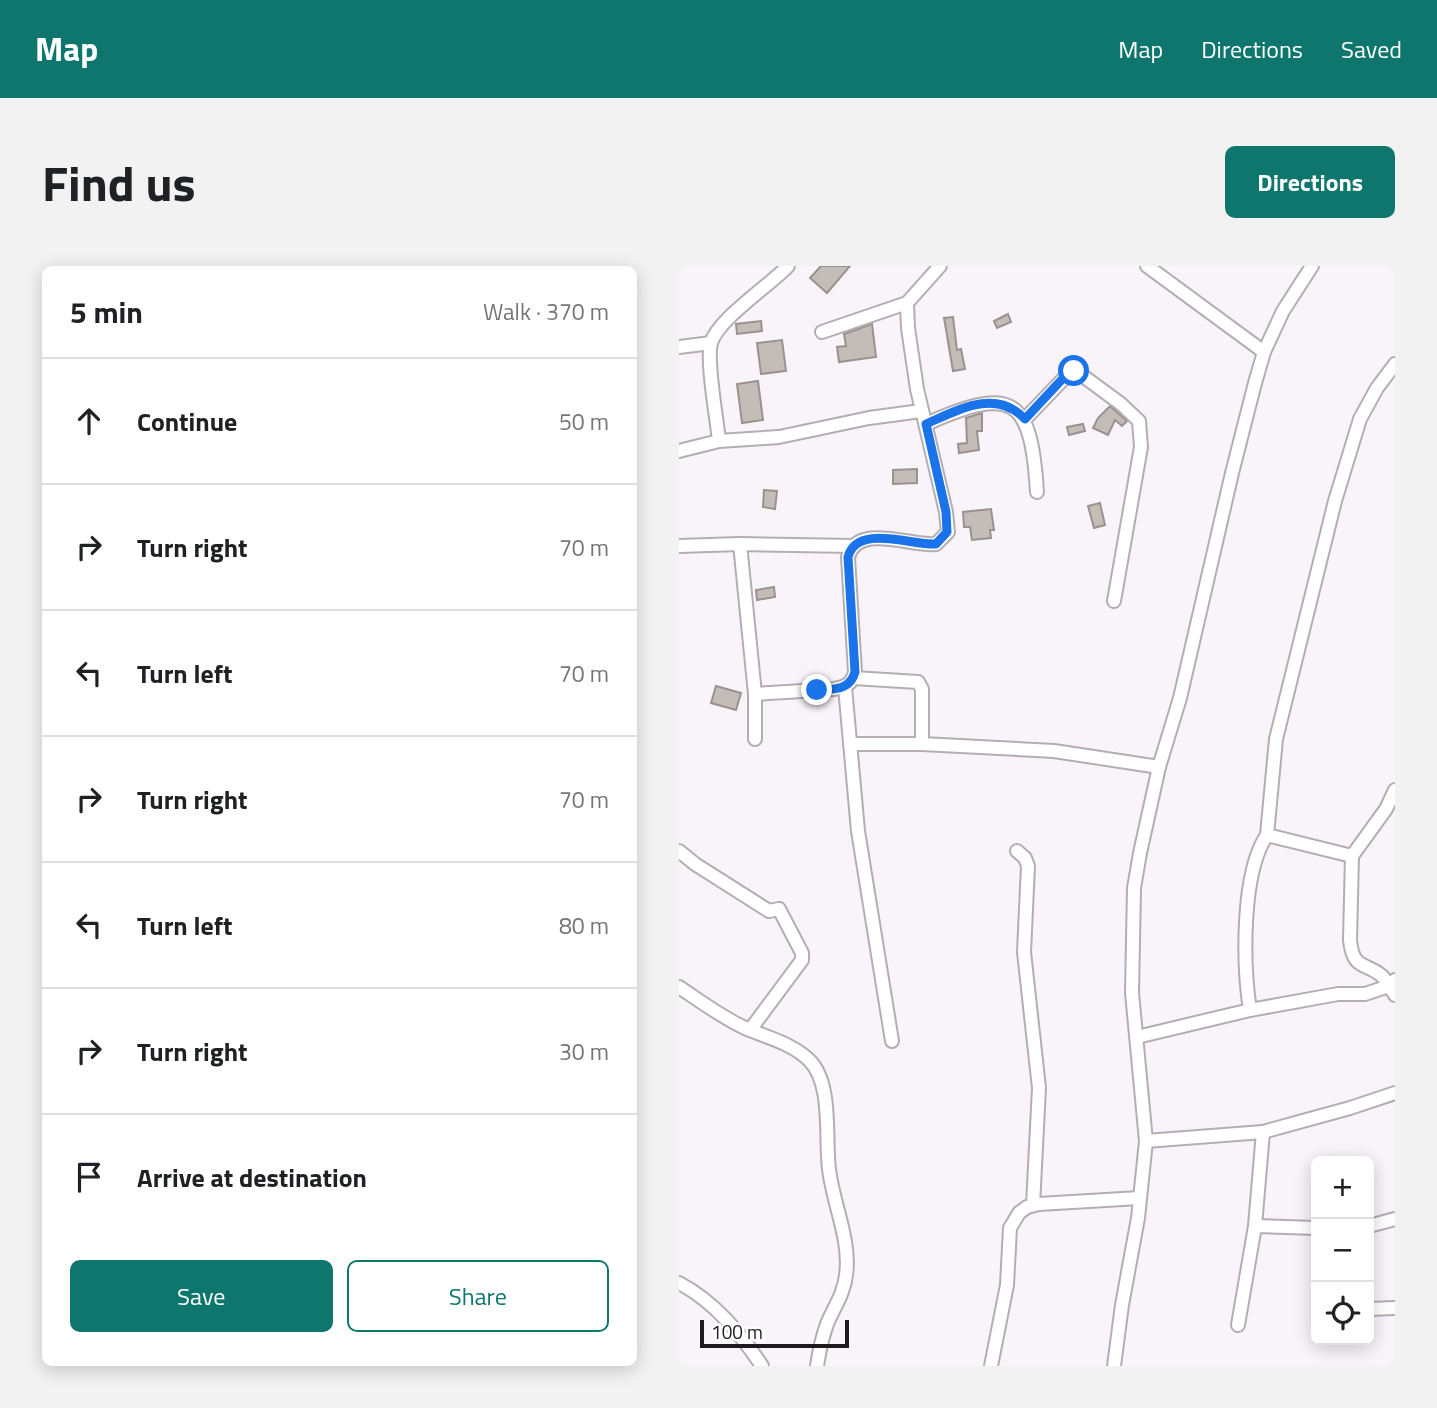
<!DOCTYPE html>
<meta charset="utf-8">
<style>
:root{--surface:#fff;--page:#f2f2f2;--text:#202124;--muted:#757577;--line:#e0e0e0;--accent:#0f766e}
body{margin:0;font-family:"Titillium Web",sans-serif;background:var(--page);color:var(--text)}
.controls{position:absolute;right:21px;bottom:21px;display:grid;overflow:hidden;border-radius:10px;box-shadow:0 4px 18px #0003}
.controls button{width:63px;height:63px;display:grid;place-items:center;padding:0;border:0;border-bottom:2px solid var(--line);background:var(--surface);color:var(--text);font:35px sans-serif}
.scale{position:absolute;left:21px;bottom:18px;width:149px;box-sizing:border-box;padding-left:7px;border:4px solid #1d1b1d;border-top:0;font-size:19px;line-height:24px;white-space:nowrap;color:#1d1b1d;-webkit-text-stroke:5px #fff;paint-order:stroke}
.stop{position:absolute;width:21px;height:21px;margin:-16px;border:5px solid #1a73e8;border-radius:50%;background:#fff}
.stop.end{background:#1a73e8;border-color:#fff;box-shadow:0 2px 7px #0008}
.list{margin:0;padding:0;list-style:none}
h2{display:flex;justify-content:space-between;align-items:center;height:91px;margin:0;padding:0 28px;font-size:30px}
h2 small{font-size:23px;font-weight:400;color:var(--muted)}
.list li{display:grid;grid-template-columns:46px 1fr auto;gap:21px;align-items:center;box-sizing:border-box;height:126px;padding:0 28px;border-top:2px solid var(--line)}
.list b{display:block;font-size:26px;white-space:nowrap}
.list em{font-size:23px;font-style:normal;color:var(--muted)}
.actions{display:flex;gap:14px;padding:21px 28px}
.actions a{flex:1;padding:16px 0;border:2px solid var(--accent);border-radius:10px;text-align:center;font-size:24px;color:var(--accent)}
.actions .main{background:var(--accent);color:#fff}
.icon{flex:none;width:38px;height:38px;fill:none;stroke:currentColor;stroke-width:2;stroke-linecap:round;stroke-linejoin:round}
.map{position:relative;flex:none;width:716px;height:1100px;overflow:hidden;border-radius:10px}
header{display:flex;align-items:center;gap:42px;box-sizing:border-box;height:98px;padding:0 35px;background:var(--accent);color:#fff}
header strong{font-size:33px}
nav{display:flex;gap:38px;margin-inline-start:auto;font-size:24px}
.intro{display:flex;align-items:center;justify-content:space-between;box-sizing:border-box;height:168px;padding:0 42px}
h1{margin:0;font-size:49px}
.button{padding:18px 32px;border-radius:10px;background:var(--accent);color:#fff;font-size:24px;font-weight:700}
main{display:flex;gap:42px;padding:0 42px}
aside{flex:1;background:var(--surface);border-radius:10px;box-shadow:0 4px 18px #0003}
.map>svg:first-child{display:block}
</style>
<header>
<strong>Map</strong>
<nav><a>Map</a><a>Directions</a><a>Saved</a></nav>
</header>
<div class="intro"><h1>Find us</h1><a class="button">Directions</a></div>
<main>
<aside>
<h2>5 min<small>Walk · 370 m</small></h2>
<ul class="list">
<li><svg class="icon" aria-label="ahead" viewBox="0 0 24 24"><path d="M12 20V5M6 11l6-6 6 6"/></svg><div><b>Continue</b></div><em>50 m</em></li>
<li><svg class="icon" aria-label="right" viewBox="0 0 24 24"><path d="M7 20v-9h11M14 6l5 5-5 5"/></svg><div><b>Turn right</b></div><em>70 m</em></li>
<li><svg class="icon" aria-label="left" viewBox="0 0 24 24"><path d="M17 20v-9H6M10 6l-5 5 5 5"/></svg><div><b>Turn left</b></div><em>70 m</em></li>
<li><svg class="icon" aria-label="right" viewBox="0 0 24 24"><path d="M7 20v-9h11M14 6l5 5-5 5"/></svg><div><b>Turn right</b></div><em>70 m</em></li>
<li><svg class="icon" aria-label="left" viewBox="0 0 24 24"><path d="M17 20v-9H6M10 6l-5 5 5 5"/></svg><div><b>Turn left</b></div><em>80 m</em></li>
<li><svg class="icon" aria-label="right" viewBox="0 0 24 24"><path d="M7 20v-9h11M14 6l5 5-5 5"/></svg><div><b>Turn right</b></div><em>30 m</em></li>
<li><svg class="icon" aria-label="arrive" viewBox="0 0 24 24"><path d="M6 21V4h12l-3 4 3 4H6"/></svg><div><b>Arrive at destination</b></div></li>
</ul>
<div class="actions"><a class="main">Save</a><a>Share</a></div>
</aside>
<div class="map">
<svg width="716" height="1100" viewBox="0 0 716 1100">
<rect width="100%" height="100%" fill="#f9f3fa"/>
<g fill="#c3bcb7" stroke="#9a928e" stroke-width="2">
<path d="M142 0H171L148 27 131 12Z"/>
<path d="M329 48 332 56 318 62 315 55Z"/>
<path d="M274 51 278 84 282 83 286 103 274 105 265 52Z"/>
<path d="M82 55 83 65 58 68 57 58Z"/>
<path d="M193 58 197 91 160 96 158 81 167 80 165 68Z"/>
<path d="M103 74 107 105 82 108 78 77Z"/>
<path d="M79 115 84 154 63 157 58 118Z"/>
<path d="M431 140 448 155 443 160 436 154 429 169 414 162 419 152Z"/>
<path d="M303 147V165H298L300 184 280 187 279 178 288 177 287 152Z"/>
<path d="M404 158 406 165 390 169 388 161Z"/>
<path d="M238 203V217L214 218V204Z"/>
<path d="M85 224 98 225 96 243 84 241Z"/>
<path d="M421 237 426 259 415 262 409 240Z"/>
<path d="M312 243 315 264H311L312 272 293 274 291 261H285L284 246Z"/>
<path d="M95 321 96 331 78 334 77 324Z"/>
<path d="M37 420 62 427 57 444 32 437Z"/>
</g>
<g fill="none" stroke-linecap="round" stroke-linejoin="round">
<g stroke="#b4aeb4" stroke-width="16">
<g id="street">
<path d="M468 0 585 86"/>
<path d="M143 66 228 37 261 0"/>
<path d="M0 81 32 77"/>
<path d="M346 153 392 105 400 107 442 138 460 155 462 181 435 335"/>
<path d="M247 158C334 119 352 131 358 226"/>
<path d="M40 175 100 171 190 152 242 145"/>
<path d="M0 185 40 175C38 153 27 95 32 77 39 53 90 20 109 0"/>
<path d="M61 278 76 428V473"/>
<path d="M0 280 61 278 175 280"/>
<path d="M175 412 239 416 243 423V478L375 485 480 501"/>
<path d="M166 421 179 565 213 775"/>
<path d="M76 428 155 423C167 421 173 418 176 406L169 291C178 256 234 281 257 278L269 266 267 246 238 123 229 62 228 37"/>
<path d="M171 478H243"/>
<path d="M716 524 707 543 673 590 671 674C674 705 687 696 703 710 708 715 712 723 716 729"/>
<path d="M0 585 16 598 90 645 100 643 123 687V694L71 764"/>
<path d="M338 585 346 592 349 600 345 686 360 822 354 939"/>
<path d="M673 590 588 569 597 473 656 235 681 153 698 122 716 98"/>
<path d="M0 721C21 735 41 750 64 761 86 771 113 777 130 794 154 817 146 873 150 903 154 938 172 974 167 1009 165 1028 155 1041 148 1058 143 1072 140 1086 138 1100"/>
<path d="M571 744 659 728H686L710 720 716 714"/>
<path d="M458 771 571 744C564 699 562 607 588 569"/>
<path d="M467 875 584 866 671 842 716 827"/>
<path d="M576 960 637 962"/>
<path d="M690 960 716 953"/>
<path d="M0 1017C36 1036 61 1067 83 1100"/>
<path d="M690 1043 716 1042"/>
<path d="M559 1059 576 960 584 866"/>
<path d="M312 1100 328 1019 331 962 340 947 348 941 360 938 460 932"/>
<path d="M435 1100 443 1039 459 952 467 875 453 727 455 622 461 587 480 501 501 432 553 207 576 117 585 86 604 45 633 0"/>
</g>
</g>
<use href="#street" stroke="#fff" stroke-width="12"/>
</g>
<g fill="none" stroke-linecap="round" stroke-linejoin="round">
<path stroke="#1a73e8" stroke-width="9" d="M138 424C154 423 171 425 176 406L169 291C178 257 234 280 257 278L268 266 267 246 247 158C279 144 317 122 346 153L389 107 395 105"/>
</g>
</svg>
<div class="controls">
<button>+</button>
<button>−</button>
<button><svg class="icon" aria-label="locate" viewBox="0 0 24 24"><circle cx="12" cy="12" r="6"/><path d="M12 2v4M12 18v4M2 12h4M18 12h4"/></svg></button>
</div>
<div class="scale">100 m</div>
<div class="stop" style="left:395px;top:105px"></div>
<div class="stop end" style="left:138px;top:424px"></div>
</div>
</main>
